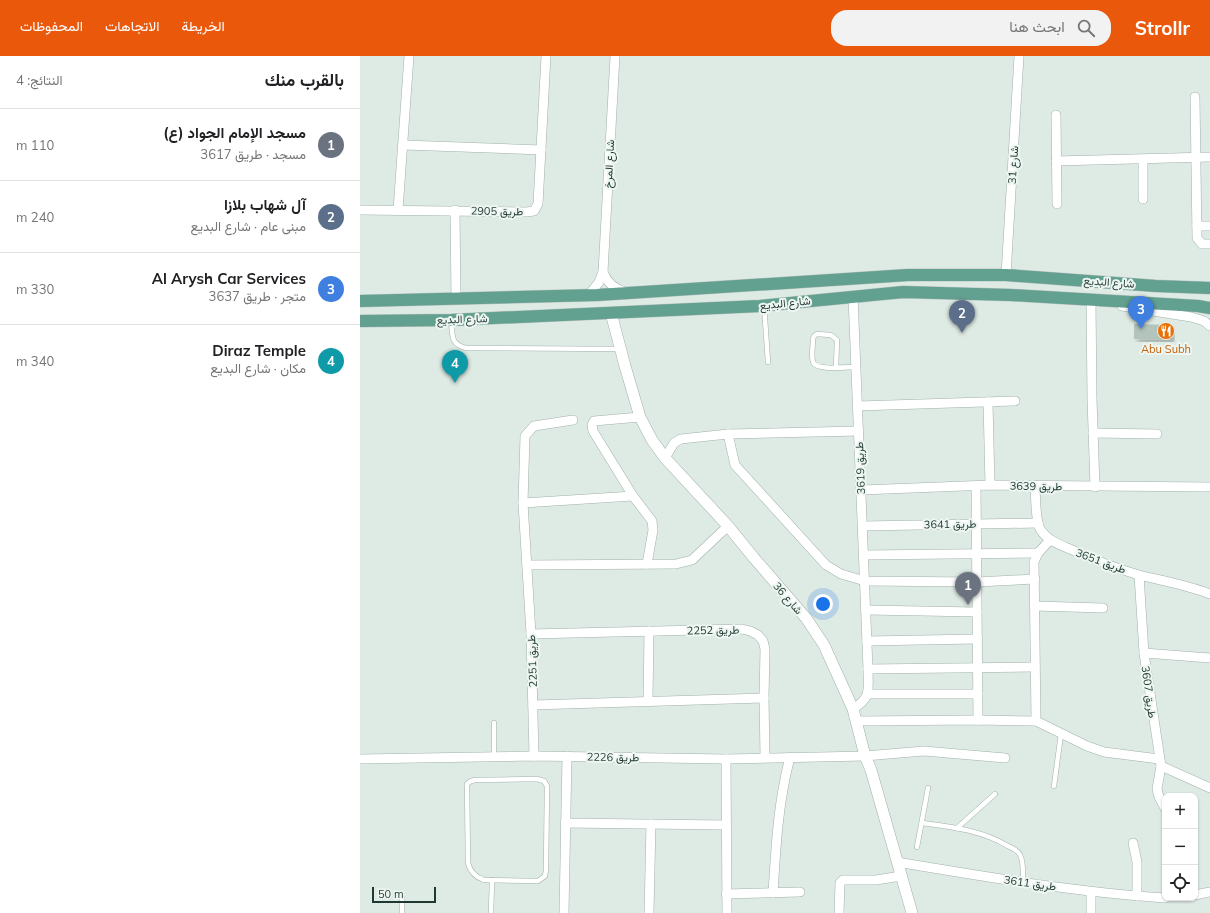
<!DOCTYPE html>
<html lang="ar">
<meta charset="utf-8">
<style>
:root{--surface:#fff;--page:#f2f2f2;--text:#202124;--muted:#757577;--line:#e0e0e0;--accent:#ea580c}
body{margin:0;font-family:Mulish,Vazirmatn,sans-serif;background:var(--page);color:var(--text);direction:rtl}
.controls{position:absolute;right:12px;bottom:12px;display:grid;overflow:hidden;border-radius:8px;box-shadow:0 1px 3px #0004}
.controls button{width:36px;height:36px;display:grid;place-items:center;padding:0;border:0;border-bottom:1px solid var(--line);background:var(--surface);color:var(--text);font:20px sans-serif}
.scale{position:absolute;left:12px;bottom:10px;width:64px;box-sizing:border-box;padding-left:4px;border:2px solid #1f3932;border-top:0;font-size:11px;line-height:14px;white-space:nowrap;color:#1f3932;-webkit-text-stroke:3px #eef6f2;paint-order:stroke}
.you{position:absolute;left:463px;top:548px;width:14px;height:14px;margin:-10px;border:3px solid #fff;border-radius:50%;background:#1a73e8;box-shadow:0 0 0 6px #1a73e833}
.badge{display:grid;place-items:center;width:26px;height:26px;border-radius:50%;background:var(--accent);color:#fff;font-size:13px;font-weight:700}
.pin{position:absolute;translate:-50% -33px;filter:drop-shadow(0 1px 2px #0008)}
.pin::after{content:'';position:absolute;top:21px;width:14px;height:12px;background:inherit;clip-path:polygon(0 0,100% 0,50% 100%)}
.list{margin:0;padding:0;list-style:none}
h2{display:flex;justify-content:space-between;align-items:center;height:52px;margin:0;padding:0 16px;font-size:17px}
h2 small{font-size:13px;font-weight:400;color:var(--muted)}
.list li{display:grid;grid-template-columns:26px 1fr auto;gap:12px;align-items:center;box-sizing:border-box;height:72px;padding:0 16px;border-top:1px solid var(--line)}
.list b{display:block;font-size:15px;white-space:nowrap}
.list p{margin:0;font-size:13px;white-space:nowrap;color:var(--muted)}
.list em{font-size:13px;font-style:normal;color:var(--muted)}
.icon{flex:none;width:22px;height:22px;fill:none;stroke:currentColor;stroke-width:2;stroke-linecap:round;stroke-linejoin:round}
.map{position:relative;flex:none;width:850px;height:857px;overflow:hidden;direction:ltr}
header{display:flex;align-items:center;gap:24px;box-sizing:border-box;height:56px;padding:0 20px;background:var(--accent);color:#fff}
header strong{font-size:19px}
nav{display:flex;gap:22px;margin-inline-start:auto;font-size:14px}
.search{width:280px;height:36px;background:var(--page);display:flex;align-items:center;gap:10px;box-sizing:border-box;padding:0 14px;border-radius:16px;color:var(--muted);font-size:15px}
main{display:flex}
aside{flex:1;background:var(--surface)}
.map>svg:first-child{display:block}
</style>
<header>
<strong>Strollr</strong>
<div class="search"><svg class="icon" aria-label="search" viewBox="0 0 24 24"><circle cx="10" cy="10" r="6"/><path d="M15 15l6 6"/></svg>ابحث هنا</div>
<nav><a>الخريطة</a><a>الاتجاهات</a><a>المحفوظات</a></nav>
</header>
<main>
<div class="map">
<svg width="850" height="857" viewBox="0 0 850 857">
<defs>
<filter id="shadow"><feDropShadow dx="3.5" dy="3.5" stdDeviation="2" flood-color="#0004"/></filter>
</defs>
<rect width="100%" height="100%" fill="#deeae4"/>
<path fill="#b3c4bd" filter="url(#shadow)" d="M774 268 811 269V284L774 283Z"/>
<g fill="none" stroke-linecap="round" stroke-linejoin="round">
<g stroke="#a1b1ab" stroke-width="5.5">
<g id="service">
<path d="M404 249 408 306"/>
<path d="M91 265C93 280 90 288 106 292L260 293"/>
<path d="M476 312 477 284 471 279 457 278 454 280 453 283C453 290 451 299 453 306 456 315 487 311 496 311"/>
<path d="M134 667V701"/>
<path d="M177 723 184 725 187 730 186 814 185 820 178 825 124 824C115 821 110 815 108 807L107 728 111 725 115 724Z"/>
<path d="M694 730 701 678"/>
<path d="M562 767C592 771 621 774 648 790 652 792 658 794 660 799 664 806 663 819 663 827"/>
<path d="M597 772 635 738"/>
<path d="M557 791 568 732"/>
<path d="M42 842V857"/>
<path d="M131 857 132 824"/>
</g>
</g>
<g stroke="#a1b1ab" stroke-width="10">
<g id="minor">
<path d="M835 41 837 182 842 188H850"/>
<path d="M696 59 697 148"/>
<path d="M44 89 181 94"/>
<path d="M783 103V143"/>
<path d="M696 105 850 101"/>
<path d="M0 154 166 156 174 155 178 148 186 0"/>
<path d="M38 154 49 0"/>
<path d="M95 154 96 242"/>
<path d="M837 170H850"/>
<path d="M243 216C247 227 254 233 266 236"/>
<path d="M646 219 659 0"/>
<path d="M229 239 239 226 243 216 255 0"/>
<path d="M762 250 831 261 844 265 850 270"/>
<path d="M628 346 630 429"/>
<path d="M498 350 655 345"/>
<path d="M280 361 234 365 232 369 233 375 273 440 292 465 293 474 287 508"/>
<path d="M733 377 797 378"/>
<path d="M368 378 375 409 466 509 481 518 505 525 617 526 675 523"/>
<path d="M305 402 314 387 321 383 368 378 499 375"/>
<path d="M616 430 618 664"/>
<path d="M675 430C676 442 675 463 680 473 687 484 698 488 710 493 732 503 755 512 779 519 803 525 827 529 850 538"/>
<path d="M735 431 732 343 731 245 738 246"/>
<path d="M501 434 630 429 850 431"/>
<path d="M163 447 273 440"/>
<path d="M503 470 678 467"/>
<path d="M504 499 678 497"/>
<path d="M167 509 316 508 332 504 368 470"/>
<path d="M779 519 784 597 801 710 797 733 799 741 805 752"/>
<path d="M675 550 743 552"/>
<path d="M506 554 617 556"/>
<path d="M171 578 382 573 390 575 398 579 403 585 405 593 404 642 405 701"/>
<path d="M507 585 618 583"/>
<path d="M784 597 850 602"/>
<path d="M508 613 675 611"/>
<path d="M508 638H618"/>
<path d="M288 645 289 575"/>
<path d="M173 649 404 642"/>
<path d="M493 653C512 641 508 633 508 613L493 240"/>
<path d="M497 665 618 664 676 665 727 690 744 696 799 703"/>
<path d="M676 665 674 506 678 497 690 484"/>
<path d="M174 700 171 578 163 447 165 380 174 370 213 364"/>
<path d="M0 703 174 700 366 703 505 700 564 695 645 702"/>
<path d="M366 703 367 857"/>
<path d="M801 710 850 732"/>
<path d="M205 767 366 769"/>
<path d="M773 787 777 806V840"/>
<path d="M537 806C626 821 715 836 805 842"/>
<path d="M413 837C416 790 418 747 430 701"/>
<path d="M366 838 440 836"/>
<path d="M835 839 850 836"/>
<path d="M204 857 207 700"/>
<path d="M289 857 291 768"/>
<path d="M479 857 480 827 483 824H516L541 820"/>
<path d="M731 857V836"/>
</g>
</g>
<g stroke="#a1b1ab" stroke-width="12">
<path id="tertiary" d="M251 257 265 310 280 361 292 384 305 402 368 470 394 502 446 562 464 589 493 653 505 700 511 714 552 857"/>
</g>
<g stroke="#bcc4c2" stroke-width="13">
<g id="primary">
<path d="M0 245 237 239 548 219H646L796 230 850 232"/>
<path d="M0 265 91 264 400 250 543 236 651 239 838 250 850 252"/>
</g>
</g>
<use href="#service" stroke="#fff" stroke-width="4.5"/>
<use href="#minor" stroke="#fff" stroke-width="9"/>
<use href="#tertiary" stroke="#fff" stroke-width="11"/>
<use href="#primary" stroke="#62a08f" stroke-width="12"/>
</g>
<defs>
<g id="restaurant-disc" transform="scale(0.9)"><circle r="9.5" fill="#e8710a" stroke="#eef6f2"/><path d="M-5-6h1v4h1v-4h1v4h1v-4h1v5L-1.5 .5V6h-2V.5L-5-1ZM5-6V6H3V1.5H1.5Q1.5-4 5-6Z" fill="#fff"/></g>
</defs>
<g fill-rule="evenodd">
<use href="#restaurant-disc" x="806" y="275"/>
</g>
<g text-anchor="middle" stroke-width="4" stroke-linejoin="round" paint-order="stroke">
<g font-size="11" fill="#1f3932" stroke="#eef6f2">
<text transform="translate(249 108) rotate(-87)" y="4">شارع المرخ</text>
<text transform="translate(653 109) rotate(-86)" y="4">شارع 31</text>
<text transform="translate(137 155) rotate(1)" y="4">طريق 2905</text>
<text transform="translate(749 226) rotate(4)" y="4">شارع البديع</text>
<text transform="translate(425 247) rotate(-6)" y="4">شارع البديع</text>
<text transform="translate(102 263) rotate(-2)" y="4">شارع البديع</text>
<text transform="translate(500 412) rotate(-92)" y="4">طريق 3619</text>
<text transform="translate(676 430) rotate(1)" y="4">طريق 3639</text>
<text transform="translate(590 468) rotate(-1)" y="4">طريق 3641</text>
<text transform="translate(741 505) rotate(20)" y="4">طريق 3651</text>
<text transform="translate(428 542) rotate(49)" y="4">شارع 36</text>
<text transform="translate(353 574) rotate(-1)" y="4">طريق 2252</text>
<text transform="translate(172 605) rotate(-92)" y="4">طريق 2251</text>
<text transform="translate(789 636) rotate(82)" y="4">طريق 3607</text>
<text transform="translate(253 701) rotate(1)" y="4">طريق 2226</text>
<text transform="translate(670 827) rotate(8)" y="4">طريق 3611</text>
</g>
<g font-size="11" fill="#c56008" stroke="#eef6f2">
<text x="806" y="297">Abu Subh</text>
</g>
</g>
</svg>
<div class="controls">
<button>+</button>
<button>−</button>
<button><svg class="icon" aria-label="locate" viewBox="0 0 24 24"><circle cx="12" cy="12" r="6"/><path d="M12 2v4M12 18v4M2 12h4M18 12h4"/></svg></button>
</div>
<div class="scale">50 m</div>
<div class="you"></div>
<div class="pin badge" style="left:608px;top:549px;background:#6b7280">1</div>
<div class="pin badge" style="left:602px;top:277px;background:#5c6f8a">2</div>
<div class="pin badge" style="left:781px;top:273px;background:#3f7fe0">3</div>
<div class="pin badge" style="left:95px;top:327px;background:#0f9aa8">4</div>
</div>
<aside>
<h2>بالقرب منك<small>النتائج: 4</small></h2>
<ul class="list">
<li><span class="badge" style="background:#6b7280">1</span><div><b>مسجد الإمام الجواد (ع)</b><p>مسجد · طريق 3617</p></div><em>110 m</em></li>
<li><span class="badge" style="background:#5c6f8a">2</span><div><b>آل شهاب بلازا</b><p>مبنى عام · شارع البديع</p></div><em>240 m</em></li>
<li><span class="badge" style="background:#3f7fe0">3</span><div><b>Al Arysh Car Services</b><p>متجر · طريق 3637</p></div><em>330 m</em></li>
<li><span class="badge" style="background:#0f9aa8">4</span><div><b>Diraz Temple</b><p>مكان · شارع البديع</p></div><em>340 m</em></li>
</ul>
</aside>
</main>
